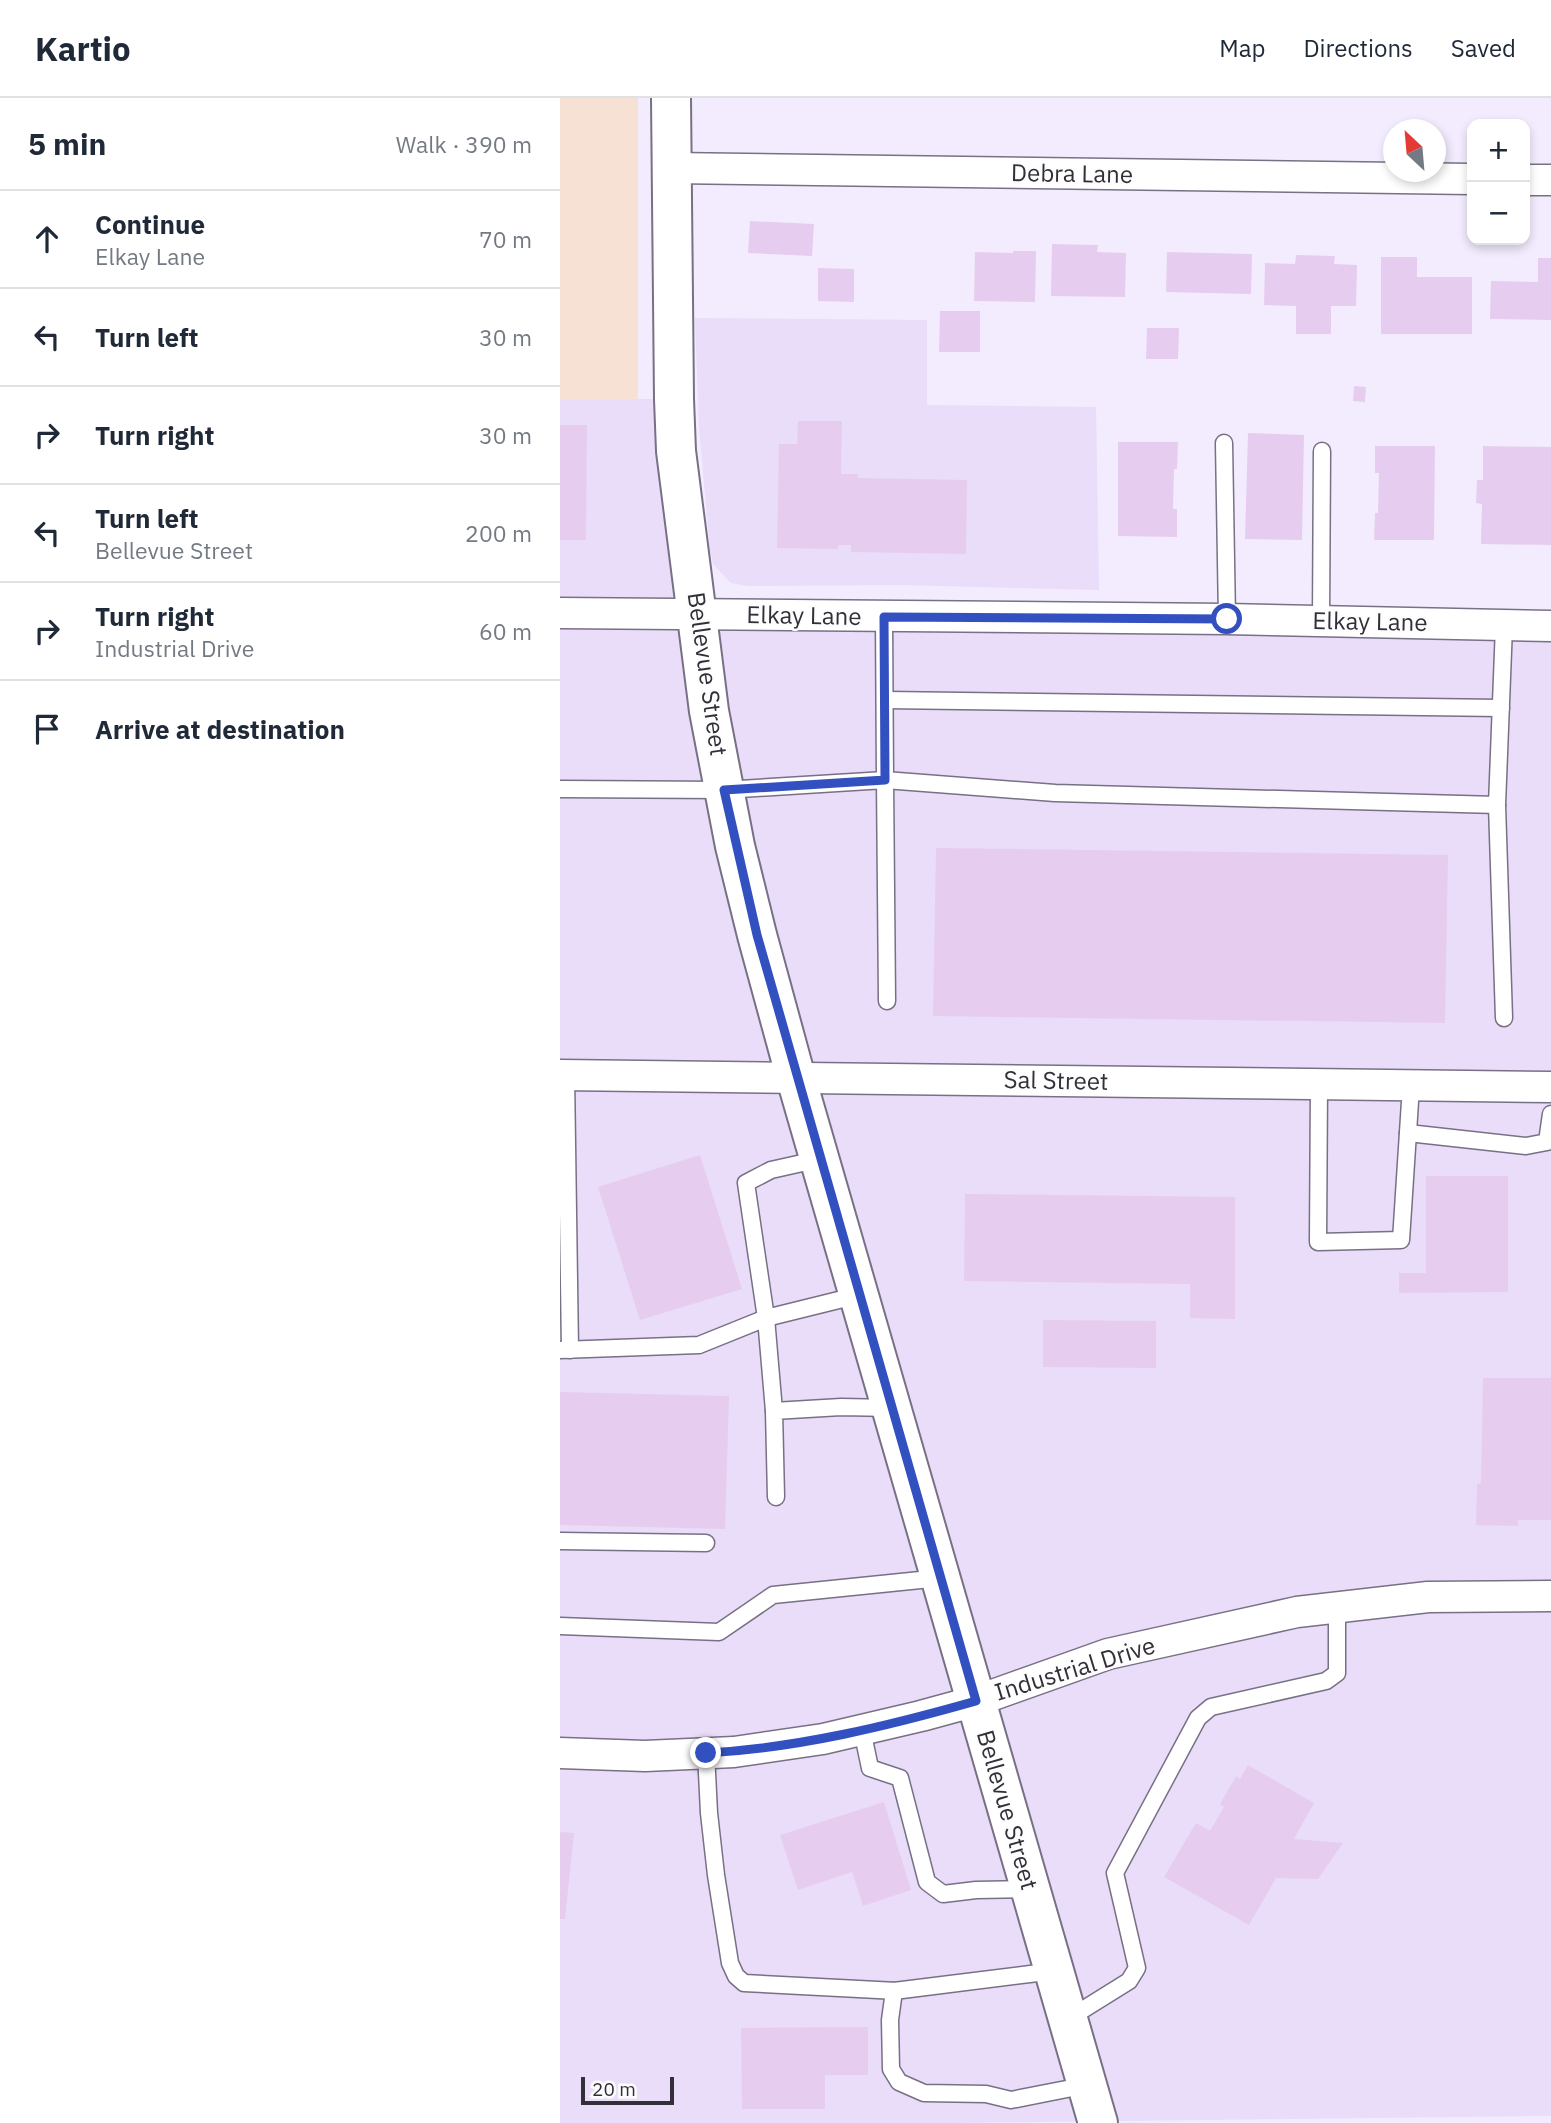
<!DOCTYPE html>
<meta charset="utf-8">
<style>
:root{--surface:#fff;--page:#f6f6f7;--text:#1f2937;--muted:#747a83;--line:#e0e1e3}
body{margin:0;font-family:"IBM Plex Sans",sans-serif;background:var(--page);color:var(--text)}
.controls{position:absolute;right:21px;top:21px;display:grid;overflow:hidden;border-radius:14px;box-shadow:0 4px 10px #0003}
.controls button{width:63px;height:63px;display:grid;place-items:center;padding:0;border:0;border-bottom:2px solid var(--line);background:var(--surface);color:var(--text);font:35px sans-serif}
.compass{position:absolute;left:823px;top:21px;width:63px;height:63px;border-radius:50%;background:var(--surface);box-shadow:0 4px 10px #0003;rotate:334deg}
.scale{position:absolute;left:21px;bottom:18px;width:93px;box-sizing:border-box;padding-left:7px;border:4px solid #332f38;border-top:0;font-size:19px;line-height:24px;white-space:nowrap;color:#332f38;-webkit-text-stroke:5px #fdfdfd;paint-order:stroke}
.stop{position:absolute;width:21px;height:21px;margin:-16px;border:5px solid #3350c1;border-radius:50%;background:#fff}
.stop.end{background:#3350c1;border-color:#fff;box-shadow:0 2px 7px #0008}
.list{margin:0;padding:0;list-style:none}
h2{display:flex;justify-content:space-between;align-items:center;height:91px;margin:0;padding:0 28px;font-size:30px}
h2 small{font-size:23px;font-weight:400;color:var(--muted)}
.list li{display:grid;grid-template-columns:46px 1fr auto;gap:21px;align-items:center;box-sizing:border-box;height:98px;padding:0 28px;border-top:2px solid var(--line)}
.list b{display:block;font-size:26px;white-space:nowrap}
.list p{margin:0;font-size:23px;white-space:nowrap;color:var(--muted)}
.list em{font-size:23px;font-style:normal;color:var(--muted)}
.icon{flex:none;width:38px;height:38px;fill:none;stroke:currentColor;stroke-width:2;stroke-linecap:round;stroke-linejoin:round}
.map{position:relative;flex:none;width:991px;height:2025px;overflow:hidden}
header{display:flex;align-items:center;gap:42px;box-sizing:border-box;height:98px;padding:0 35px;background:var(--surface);border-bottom:2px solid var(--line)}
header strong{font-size:33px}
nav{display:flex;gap:38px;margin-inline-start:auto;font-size:24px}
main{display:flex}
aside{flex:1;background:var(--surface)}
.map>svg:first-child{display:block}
</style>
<header>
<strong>Kartio</strong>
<nav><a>Map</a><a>Directions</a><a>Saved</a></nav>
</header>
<main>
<aside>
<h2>5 min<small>Walk · 390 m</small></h2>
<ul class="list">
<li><svg class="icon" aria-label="ahead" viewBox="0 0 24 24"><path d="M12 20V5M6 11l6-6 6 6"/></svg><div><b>Continue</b><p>Elkay Lane</p></div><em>70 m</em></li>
<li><svg class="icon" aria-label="left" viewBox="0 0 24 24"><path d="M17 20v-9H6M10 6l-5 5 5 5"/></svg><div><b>Turn left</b></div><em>30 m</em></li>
<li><svg class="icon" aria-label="right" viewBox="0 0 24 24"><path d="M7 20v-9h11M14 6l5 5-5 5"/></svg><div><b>Turn right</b></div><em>30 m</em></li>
<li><svg class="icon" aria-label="left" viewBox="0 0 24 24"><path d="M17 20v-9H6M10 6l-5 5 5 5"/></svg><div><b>Turn left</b><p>Bellevue Street</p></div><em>200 m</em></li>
<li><svg class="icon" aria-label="right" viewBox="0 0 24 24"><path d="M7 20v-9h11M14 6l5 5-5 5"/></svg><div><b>Turn right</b><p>Industrial Drive</p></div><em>60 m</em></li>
<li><svg class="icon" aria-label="arrive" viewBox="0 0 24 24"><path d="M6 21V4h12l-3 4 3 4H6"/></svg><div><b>Arrive at destination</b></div></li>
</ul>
</aside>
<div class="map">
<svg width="991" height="2025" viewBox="0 0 991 2025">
<rect width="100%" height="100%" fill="#f3ecfe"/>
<g fill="#e9ddfa">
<path d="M135 220 367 222V307L536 309 539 492 338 487 188 488 171 485 153 466 150 452 139 330Z"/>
<path d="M0 301H114L138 516 991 528V2018L391 2025H0Z"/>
</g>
<rect fill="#f7e1d4" x="0" y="0" width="78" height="301"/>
<g fill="#e6cdef">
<path d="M190 123 254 126 252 158 188 155Z"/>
<path d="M492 146 538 147 537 154 566 155 565 199 491 198Z"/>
<path d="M453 153H476L475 204 414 203 415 154 453 155Z"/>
<path d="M607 154 692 156 691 196 606 194Z"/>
<path d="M736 157 775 158 774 166 797 167 796 208H771V236H736V208L704 207 705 165 735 166Z"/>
<path d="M821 159H857V179H912V236H821Z"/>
<path d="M978 160H991V222L930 221 931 183 978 184Z"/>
<path d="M258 170 294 171V204L258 203Z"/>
<path d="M380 213H420V254H379Z"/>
<path d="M587 230H619L618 261H586Z"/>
<path d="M794 288 806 289 805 304 793 303Z"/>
<path d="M238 323H282L281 376H298V380L407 382 406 456 291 454V447H278V451L217 450 219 346H237Z"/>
<path d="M0 327H27L26 442H0Z"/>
<path d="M688 335 744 337 742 442 685 441Z"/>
<path d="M558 344H618L617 371H614L613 411H617V439L558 438Z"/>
<path d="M815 348H875L874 442H814L815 415H818L819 375H815Z"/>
<path d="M923 348 991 349V447L921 446 922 406 916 405 917 382H923Z"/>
<path d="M376 750 888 757 885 925 373 918Z"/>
<path d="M140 1057 182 1191 80 1222 38 1089Z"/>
<path d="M866 1078H948V1194L839 1195V1175H866Z"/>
<path d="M405 1096 675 1099V1221L630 1220V1186L404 1183Z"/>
<path d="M483 1222 596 1223V1270L483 1269Z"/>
<path d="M923 1280H991V1422H958V1428L916 1427 917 1386 921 1385Z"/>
<path d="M0 1294 169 1298 165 1431 0 1427Z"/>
<path d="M688 1667 754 1705 734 1741 783 1745 758 1781 716 1780 689 1827 604 1779 636 1725 650 1733 664 1709 660 1706 676 1678 680 1681Z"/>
<path d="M324 1704 351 1792 303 1808 292 1774 238 1792 220 1737Z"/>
<path d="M0 1734 14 1735 5 1821H0Z"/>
<path d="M308 1929V1977H265V2011H182L181 1930Z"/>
</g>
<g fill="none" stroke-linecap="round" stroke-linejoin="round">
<g stroke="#787084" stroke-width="19">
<g id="lane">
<path d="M664 345 667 521"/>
<path d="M324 519 325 682 495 695 937 707 944 528"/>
<path d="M761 523 762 353"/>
<path d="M325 602 941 610"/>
<path d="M0 691 164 692 325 682 327 903"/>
<path d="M937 707 944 920"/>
<path d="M6 977 10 1252"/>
<path d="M759 986 758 1144 841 1142 851 988"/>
<path d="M848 1035 966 1048 987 1044 991 1016"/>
<path d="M260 1061 211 1072 186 1085 206 1220 299 1197"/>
<path d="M0 1252 139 1247 206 1220 214 1313"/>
<path d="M216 1399 214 1313 281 1309 332 1310"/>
<path d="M0 1443 146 1445"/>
<path d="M0 1528 159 1534 213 1497 380 1480"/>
<path d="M302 1632 310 1670 340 1680 367 1784 383 1796 416 1792 470 1791"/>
<path d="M146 1655 149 1715 156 1777 170 1865 176 1878 184 1885 337 1893"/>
<path d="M494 1873 334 1893 330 1922 331 1971 339 1984 364 1995 426 1996 451 2002 527 1987"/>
<path d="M508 1921 569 1883 577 1870 555 1775 638 1620 651 1609 766 1583 777 1575V1509"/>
</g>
</g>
<g stroke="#787084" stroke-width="33">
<g id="street">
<path d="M111 70 912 81"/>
<path d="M965 82H991"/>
<path d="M0 515 667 521 991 528"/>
<path d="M0 977 991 989"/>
<path d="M0 1655 85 1658 174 1654 263 1641 361 1618 416 1603 548 1556 737 1514 868 1499 991 1498"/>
</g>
</g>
<g stroke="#787084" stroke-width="42">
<path id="secondary" d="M111 0 114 301 116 353 149 613 175 748 197 837 236 980 538 2025"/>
</g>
<use href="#lane" stroke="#fff" stroke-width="16"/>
<use href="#street" stroke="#fff" stroke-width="30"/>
<use href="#secondary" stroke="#fff" stroke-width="38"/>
</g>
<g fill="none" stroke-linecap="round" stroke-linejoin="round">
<path stroke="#3350c1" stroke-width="9" d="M146 1655C238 1650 328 1628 416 1603L197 837 164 692 325 682 324 519 667 521"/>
</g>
<g text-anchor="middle" stroke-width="5" stroke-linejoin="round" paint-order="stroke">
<g font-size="24" fill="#332f38" stroke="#fdfdfd">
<text transform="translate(512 76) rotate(1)" y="8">Debra Lane</text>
<text transform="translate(244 518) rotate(1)" y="8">Elkay Lane</text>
<text transform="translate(810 524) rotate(1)" y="8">Elkay Lane</text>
<text transform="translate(147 576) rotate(82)" y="8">Bellevue Street</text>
<text transform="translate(496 983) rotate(1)" y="8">Sal Street</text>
<text transform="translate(515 1571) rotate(-17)" y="8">Industrial Drive</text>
<text transform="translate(447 1712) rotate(74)" y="8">Bellevue Street</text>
</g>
</g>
</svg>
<div class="controls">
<button>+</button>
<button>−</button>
</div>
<svg class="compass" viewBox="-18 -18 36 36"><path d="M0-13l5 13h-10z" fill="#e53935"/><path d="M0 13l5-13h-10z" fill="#747a83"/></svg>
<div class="scale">20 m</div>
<div class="stop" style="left:667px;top:521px"></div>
<div class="stop end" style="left:146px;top:1655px"></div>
</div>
</main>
